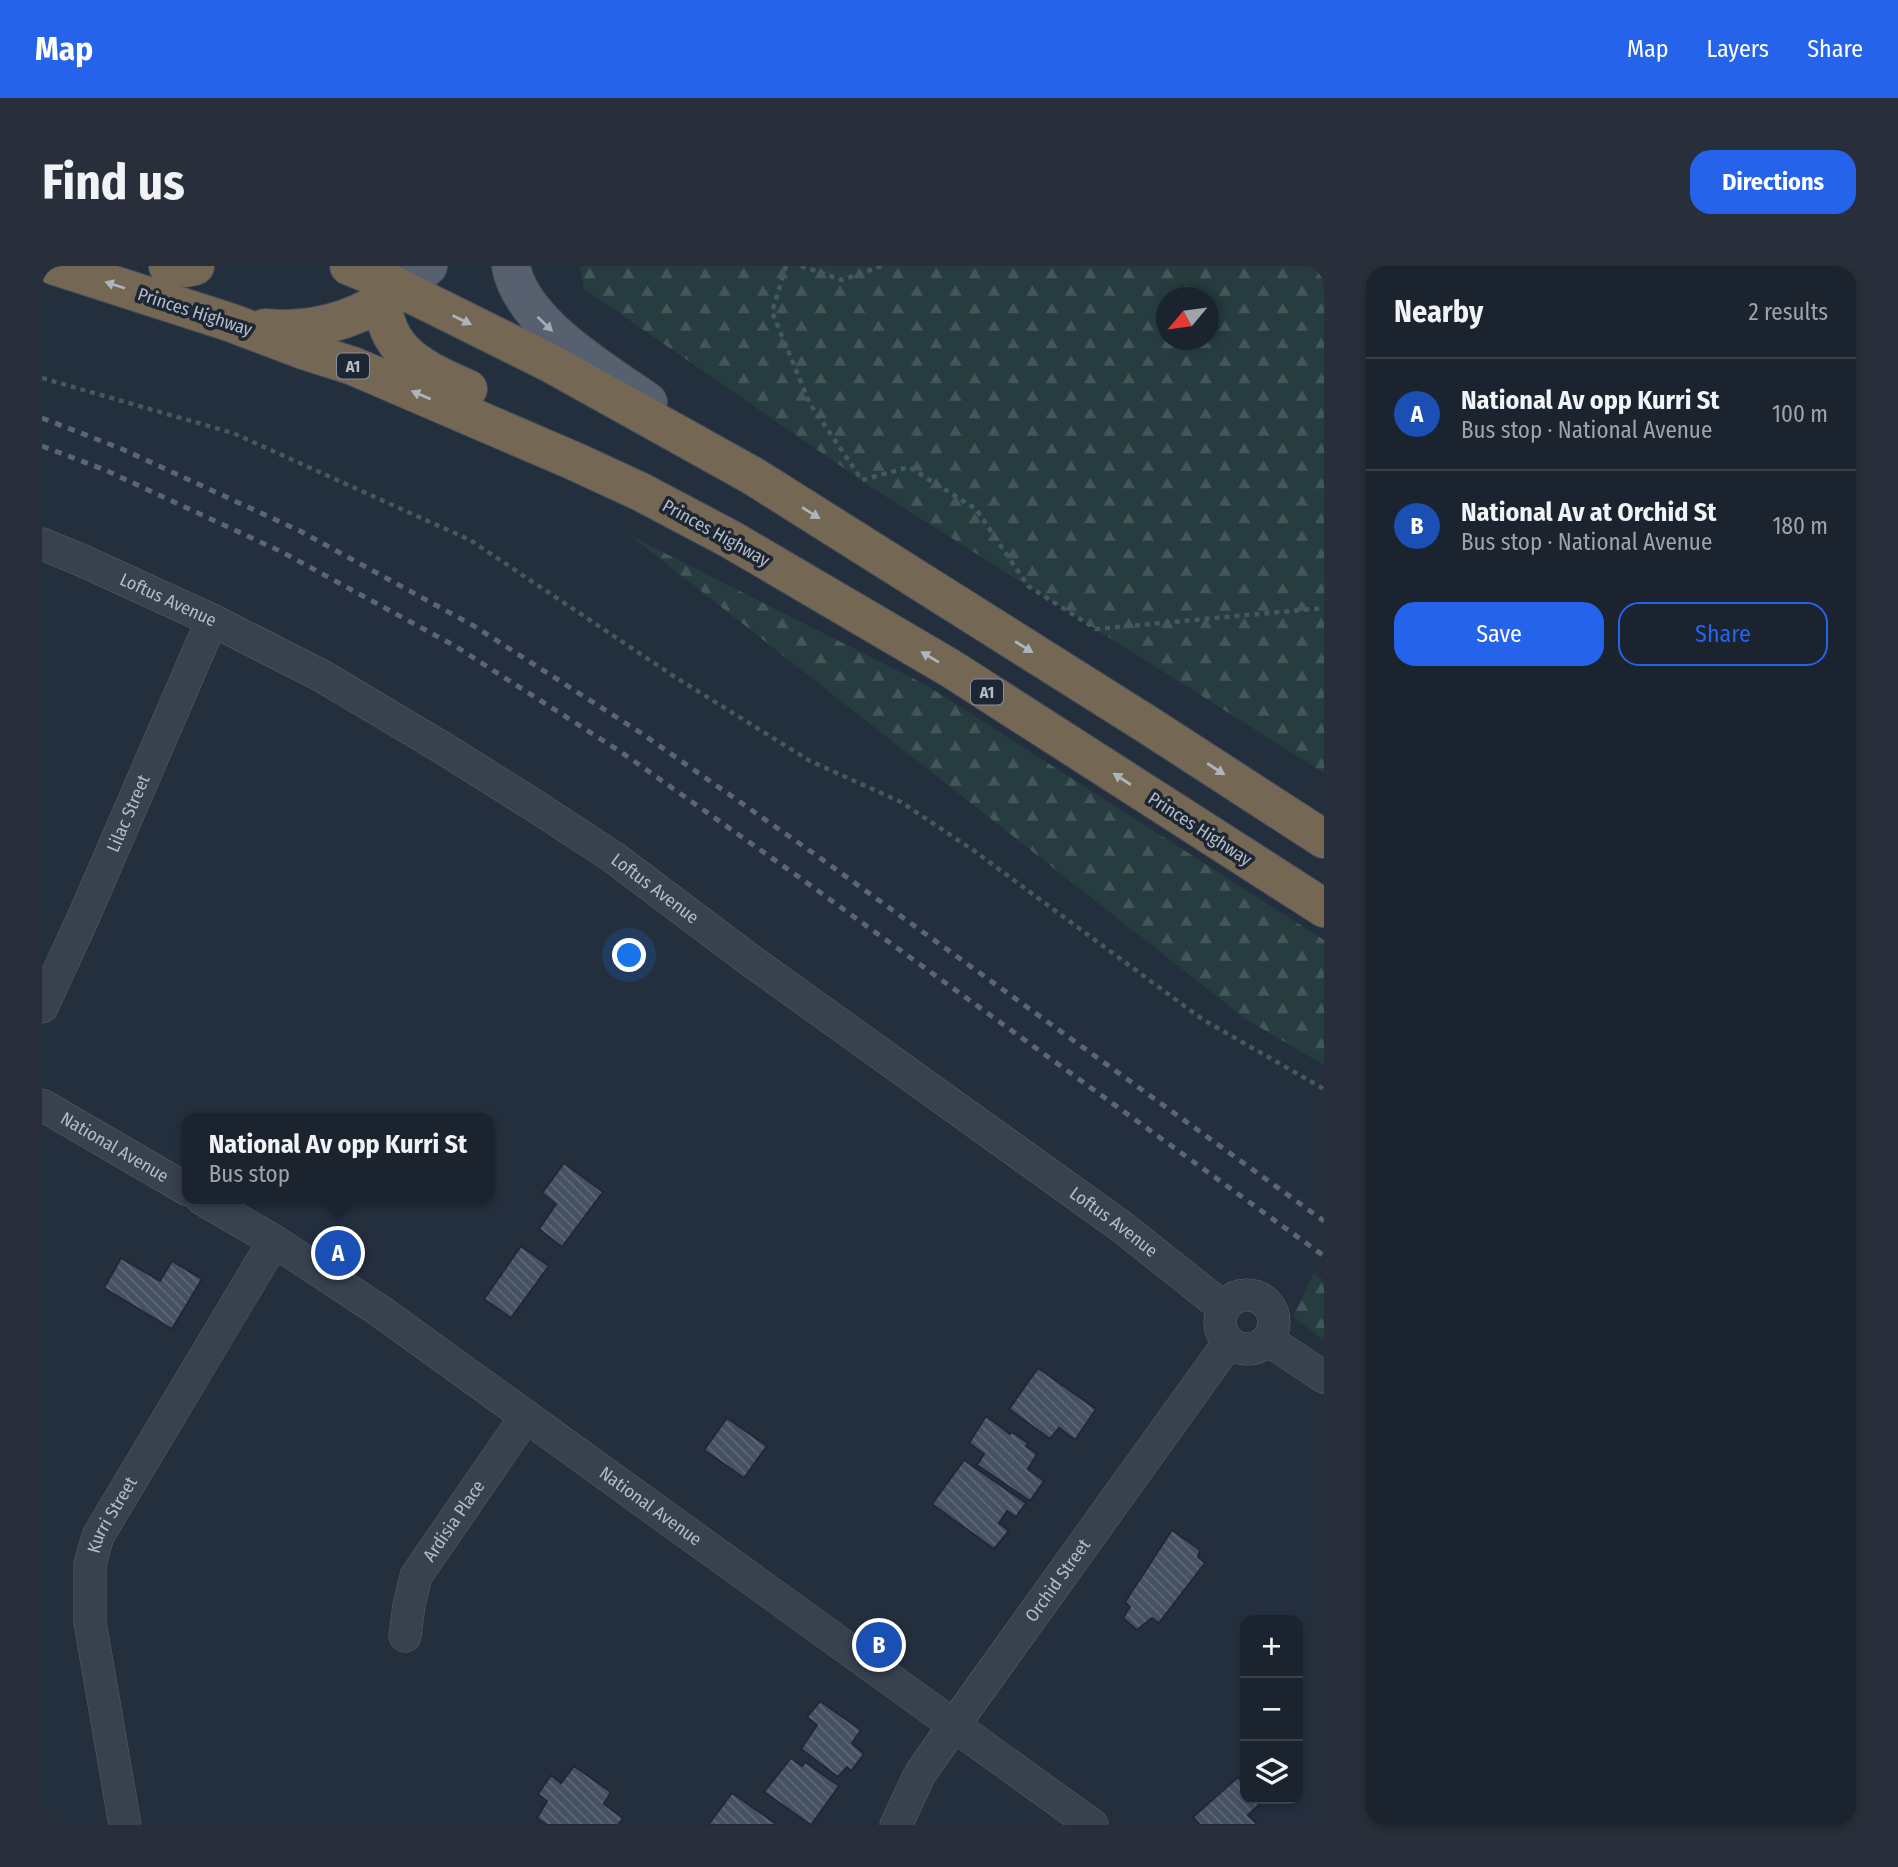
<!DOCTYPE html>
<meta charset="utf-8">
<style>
:root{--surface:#1b232e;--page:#282f3a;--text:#f1f3f6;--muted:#a0a4aa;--line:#39404a;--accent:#2563eb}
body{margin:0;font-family:"Fira Sans Condensed",sans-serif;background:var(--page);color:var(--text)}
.controls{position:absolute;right:21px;bottom:21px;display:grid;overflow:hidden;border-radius:14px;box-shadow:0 4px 10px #0003}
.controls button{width:63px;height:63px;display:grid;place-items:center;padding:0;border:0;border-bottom:2px solid var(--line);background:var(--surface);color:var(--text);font:35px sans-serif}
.compass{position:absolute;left:1114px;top:21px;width:63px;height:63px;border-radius:50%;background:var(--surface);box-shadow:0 4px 10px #0003;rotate:241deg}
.you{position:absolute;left:588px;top:690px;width:24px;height:24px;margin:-18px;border:5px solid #fff;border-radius:50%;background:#1a73e8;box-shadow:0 0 0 10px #1a73e833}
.badge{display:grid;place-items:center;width:46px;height:46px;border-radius:50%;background:var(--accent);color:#fff;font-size:23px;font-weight:700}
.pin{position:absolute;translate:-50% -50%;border:4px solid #fff;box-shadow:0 2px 7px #0006}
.popup{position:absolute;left:140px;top:847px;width:312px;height:91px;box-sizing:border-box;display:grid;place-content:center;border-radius:14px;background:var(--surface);filter:drop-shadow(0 2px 5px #0005);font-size:23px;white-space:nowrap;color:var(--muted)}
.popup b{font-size:26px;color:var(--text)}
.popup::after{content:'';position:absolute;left:50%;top:100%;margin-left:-14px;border:14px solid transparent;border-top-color:var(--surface)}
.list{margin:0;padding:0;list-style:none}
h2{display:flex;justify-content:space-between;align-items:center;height:91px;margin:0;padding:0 28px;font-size:30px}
h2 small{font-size:23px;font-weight:400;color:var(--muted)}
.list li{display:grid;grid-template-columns:46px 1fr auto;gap:21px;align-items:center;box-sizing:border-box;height:112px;padding:0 28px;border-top:2px solid var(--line)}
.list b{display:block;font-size:26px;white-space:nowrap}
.list p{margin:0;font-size:23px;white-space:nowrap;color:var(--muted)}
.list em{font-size:23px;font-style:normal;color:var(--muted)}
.actions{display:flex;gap:14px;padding:21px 28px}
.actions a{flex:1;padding:16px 0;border:2px solid var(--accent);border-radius:21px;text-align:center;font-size:24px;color:var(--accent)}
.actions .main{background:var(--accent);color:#fff}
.icon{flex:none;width:38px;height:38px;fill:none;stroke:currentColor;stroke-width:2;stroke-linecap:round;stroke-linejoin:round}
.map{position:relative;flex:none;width:1282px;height:1559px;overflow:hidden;border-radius:21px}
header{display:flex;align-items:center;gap:42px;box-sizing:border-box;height:98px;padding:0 35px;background:var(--accent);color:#fff}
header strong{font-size:33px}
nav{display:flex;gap:38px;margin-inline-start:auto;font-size:24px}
.intro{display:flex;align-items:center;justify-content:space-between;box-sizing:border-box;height:168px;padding:0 42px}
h1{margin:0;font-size:49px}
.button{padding:18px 32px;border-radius:21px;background:var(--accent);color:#fff;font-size:24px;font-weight:700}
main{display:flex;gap:42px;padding:0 42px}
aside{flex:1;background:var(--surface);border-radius:21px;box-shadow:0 4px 10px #0003}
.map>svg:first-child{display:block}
</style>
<header>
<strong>Map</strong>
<nav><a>Map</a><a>Layers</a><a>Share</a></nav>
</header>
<div class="intro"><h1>Find us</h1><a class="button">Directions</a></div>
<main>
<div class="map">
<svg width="1282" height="1559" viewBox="0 0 1282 1559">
<defs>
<pattern id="forest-firs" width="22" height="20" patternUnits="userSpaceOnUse" patternTransform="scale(1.75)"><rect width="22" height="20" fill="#263c3f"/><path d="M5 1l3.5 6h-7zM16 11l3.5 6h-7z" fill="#435659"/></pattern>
<pattern id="building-back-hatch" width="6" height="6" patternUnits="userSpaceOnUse" patternTransform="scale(1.75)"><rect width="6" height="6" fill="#455162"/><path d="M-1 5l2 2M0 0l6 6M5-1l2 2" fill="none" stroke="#5d6877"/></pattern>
</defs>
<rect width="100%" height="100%" fill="#242f3e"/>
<g fill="url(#forest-firs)" fill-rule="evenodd">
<path d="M538 0H1282V507L835 225 542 23ZM1125 32H1167V74H1125Z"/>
<path d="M589 270 884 419 1282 674V799L1205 754Z"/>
<path d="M1272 1007 1282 1015V1075L1251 1050Z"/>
</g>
<g fill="url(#building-back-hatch)" stroke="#1f2835" stroke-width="2">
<path d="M522 897 561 926 520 981 497 963 514 938 500 927Z"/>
<path d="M479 980 507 1000 469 1052 442 1033Z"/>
<path d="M79 992 118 1015 130 995 160 1013 130 1063 62 1022Z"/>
<path d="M996 1102 1054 1143 1033 1174 1017 1162 1008 1173 967 1143Z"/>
<path d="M944 1150 968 1168 970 1166 986 1177 984 1180 995 1188 986 1203 1002 1215 988 1235 935 1199 942 1188 927 1177Z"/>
<path d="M685 1152 725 1180 702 1212 662 1184Z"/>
<path d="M922 1194 984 1237 974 1251 965 1245 957 1257 967 1265 952 1283 890 1238Z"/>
<path d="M1130 1264 1158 1284 1156 1291 1163 1297 1117 1357 1110 1352 1095 1364 1081 1352 1088 1341 1083 1336Z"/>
<path d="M778 1435 819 1464 810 1477 822 1488 809 1505 805 1501 796 1511 759 1483 775 1459 765 1451Z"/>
<path d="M749 1492 760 1500 763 1496 797 1520 769 1559 722 1526Z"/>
<path d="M532 1500 569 1526 562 1538 581 1552 576 1559H505L495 1552 505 1535 496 1528 509 1509 519 1517Z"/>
<path d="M1196 1511 1203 1520V1533H1215L1219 1537 1206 1549 1216 1559H1158L1151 1551Z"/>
<path d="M690 1527 736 1559H666Z"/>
</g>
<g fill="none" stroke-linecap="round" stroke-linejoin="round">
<g stroke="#565f6c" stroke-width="33">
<g id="minor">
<path id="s1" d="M0 278 39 294 170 354 280 410 404 484 490 538 571 591 708 694 1080 961 1182 1042"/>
<path id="s2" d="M0 741 42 650 170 354"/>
<path id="s3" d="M0 839 146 924"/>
<path id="s4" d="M160 933 232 975 338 1045 1050 1559"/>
<circle cx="1205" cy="1056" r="27"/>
<path d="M1226 1074 1282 1111"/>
<path id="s5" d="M363 1370 367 1339 374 1310 484 1150"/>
<path id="s6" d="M83 1559 48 1356V1298L56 1270 232 975"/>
<path id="s7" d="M854 1559 878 1508 912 1459 1187 1076"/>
</g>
</g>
<g stroke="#414a57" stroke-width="40">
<g id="major">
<path d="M469 0C479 57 561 104 606 136"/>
<path d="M359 23 386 0"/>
</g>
</g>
<g stroke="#434c59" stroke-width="40">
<g id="highway">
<path d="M13 0 187 56 264 85 311 100 532 195 599 226 688 273 908 402 1282 642"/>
<path d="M126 0 143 2 153 0"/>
<path d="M307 0 339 13 508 97 711 210 1106 459 1282 573"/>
<path d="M339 13C338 82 369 98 426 123"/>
<path d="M223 62C273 67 319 52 359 23"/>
</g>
</g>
<g stroke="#44595c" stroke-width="4.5" stroke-dasharray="5 5" stroke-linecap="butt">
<path d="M744 0 730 46 768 138 820 214 867 201 934 243 986 320 1054 363 1282 342"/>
<path d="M759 0 800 14 840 0"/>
<path d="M0 112 191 167 428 274 633 411 768 495 859 536 931 584 1160 753 1282 823"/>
</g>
<use href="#minor" stroke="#38414e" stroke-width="32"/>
<use href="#major" stroke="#56606e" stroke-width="38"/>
<use href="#highway" stroke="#746855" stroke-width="38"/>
<g stroke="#5a6575" stroke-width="5" stroke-dasharray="7 7" stroke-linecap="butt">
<path d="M0 152 80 183 258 265 432 360 599 467 774 589 1282 955"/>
<path d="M0 180 63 204 240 286 413 380 579 486 754 609 1282 990"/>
</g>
</g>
<defs><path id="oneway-solid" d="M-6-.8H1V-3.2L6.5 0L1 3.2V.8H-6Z" transform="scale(1.75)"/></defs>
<g fill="#aeb4bd">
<use href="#oneway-solid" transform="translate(73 19) rotate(-162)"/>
<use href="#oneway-solid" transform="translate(420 54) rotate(26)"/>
<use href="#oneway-solid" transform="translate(379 129) rotate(-157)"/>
<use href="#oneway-solid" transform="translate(769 247) rotate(32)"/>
<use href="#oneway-solid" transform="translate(982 381) rotate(32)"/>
<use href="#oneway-solid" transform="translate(888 391) rotate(-149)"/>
<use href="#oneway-solid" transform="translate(1174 503) rotate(33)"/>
<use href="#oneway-solid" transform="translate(1080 513) rotate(-147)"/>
</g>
<use fill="#a1aab7" href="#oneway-solid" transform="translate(503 58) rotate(44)"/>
<g text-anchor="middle" stroke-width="7" stroke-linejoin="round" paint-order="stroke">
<g fill="#1d2633" stroke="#878f9c" stroke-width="2">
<rect x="295" y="87.5" width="32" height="25" rx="5"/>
<rect x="929" y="413.5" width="32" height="25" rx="5"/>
</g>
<g font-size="16" font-weight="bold" fill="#b4bcc9">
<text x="311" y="106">A1</text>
<text x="945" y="432">A1</text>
</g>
<g font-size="18" fill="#b4bcc9" stroke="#1d2633">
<text transform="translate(153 46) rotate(18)" y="6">Princes Highway</text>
<text transform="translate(674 267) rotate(29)" y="6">Princes Highway</text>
<text dy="6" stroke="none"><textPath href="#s1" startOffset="138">Loftus Avenue</textPath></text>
<text dy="6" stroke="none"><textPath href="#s2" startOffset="212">Lilac Street</textPath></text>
<text transform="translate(1158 563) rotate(33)" y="6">Princes Highway</text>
<text dy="6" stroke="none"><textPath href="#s1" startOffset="705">Loftus Avenue</textPath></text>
<text dy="6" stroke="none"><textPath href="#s3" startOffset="84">National Avenue</textPath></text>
<text dy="6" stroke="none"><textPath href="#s1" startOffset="1272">Loftus Avenue</textPath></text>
<text dy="6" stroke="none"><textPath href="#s4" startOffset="544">National Avenue</textPath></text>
<text dy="6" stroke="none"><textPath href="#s6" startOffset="318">Kurri Street</textPath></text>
<text dy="6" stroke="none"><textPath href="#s5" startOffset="128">Ardisia Place</textPath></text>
<text dy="6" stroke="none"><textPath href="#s7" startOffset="294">Orchid Street</textPath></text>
</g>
</g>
</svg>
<div class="controls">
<button>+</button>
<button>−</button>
<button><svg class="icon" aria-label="layers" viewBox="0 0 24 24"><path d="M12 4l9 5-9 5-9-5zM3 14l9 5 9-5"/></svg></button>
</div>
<svg class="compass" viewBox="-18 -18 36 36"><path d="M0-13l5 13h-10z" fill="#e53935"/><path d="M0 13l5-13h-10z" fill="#a0a4aa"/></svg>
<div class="you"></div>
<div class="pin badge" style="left:296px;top:987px;background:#1a4fb4">A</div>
<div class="popup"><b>National Av opp Kurri St</b>Bus stop</div>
<div class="pin badge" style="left:837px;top:1379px;background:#1a4fb4">B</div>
</div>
<aside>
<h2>Nearby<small>2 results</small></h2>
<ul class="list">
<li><span class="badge" style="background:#1a4fb4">A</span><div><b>National Av opp Kurri St</b><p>Bus stop · National Avenue</p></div><em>100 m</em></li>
<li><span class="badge" style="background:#1a4fb4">B</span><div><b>National Av at Orchid St</b><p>Bus stop · National Avenue</p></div><em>180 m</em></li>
</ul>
<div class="actions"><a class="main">Save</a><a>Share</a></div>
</aside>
</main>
